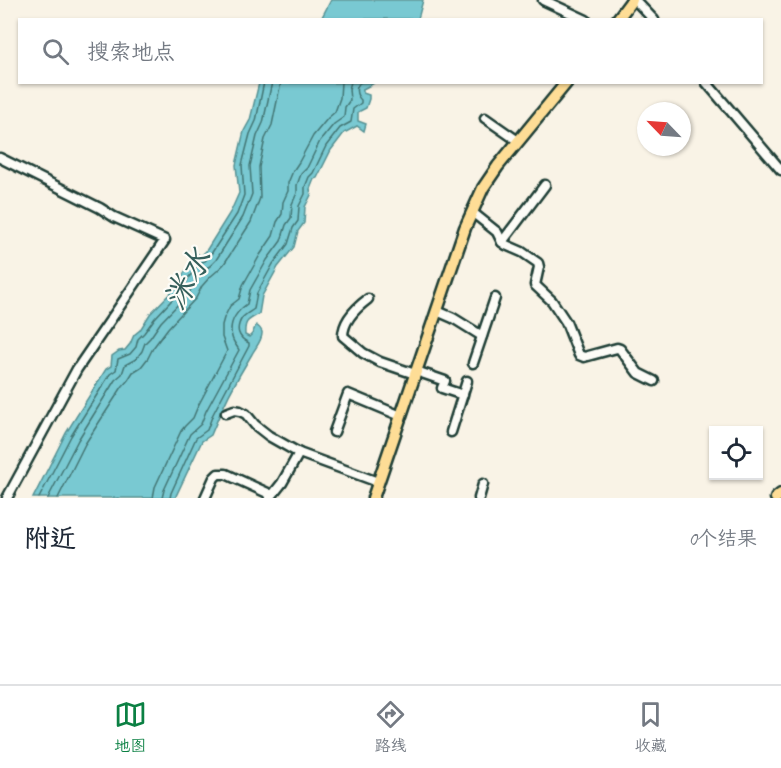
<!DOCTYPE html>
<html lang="zh">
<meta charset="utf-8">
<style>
:root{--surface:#fff;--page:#f6f6f7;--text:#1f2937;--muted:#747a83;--line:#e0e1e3;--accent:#0b8043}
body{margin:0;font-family:Caveat,"LXGW WenKai TC",sans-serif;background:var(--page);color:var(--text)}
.controls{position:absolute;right:18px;bottom:18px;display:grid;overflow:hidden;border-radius:0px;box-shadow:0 2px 4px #0004}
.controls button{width:54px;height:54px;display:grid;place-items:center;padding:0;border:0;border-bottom:2px solid var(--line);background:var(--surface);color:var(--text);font:30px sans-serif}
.compass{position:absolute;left:637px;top:102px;width:54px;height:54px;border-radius:50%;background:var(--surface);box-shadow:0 2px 4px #0004;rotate:295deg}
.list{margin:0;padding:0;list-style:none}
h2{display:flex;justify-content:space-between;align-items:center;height:78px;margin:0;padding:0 24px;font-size:26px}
h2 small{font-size:20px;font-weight:400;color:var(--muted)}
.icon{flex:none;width:33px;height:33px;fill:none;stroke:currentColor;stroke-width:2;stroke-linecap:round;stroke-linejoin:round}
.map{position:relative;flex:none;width:781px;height:498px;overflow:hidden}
.search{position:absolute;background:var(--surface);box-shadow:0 2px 4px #0004;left:18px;right:18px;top:18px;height:66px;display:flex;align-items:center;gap:15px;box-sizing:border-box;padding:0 21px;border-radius:0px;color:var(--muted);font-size:22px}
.sheet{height:186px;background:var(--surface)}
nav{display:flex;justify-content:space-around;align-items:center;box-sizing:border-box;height:84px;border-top:2px solid var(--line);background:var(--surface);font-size:16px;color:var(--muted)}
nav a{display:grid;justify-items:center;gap:3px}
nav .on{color:var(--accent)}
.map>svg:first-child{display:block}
</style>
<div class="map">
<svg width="781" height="498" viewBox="0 0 781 498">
<rect width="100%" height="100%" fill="#f9f3e6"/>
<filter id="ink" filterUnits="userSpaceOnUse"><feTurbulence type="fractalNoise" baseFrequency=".0167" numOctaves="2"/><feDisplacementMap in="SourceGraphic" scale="12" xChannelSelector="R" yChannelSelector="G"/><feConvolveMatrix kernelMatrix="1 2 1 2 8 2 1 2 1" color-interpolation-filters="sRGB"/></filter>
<g filter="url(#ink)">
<g fill="#79c9d2" stroke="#559193" stroke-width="1.5">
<path d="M331 0H423L418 19H321Z"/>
<path d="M259 83H374L363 89V93L369 95V99L366 108 358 112V121L366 124 364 131 357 126 344 133 331 150 317 178 314 179 310 189 311 195 305 207 304 223 298 231 294 247 278 267 262 296 259 314C248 320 244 321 245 335L249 337 252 334 256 325C259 327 261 329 262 332 263 340 255 348 252 354 236 380 222 407 211 435L202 441 175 498H33L66 433 106 369 111 366 112 356 119 351 125 350 130 344 134 335 140 330 150 314 179 284 184 273 189 267 196 254H198L201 256 206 251 231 211 239 193 236 165 244 131 250 120Z"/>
</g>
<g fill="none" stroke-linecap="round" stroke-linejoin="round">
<g stroke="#437573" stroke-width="1.5">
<path d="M39 498 71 436 110 374 116 370 118 359 130 354 136 347 138 339 144 333 155 318 183 288 189 277 194 271 198 263 205 261 211 254 237 214 244 195 242 165 250 134 256 121 264 82"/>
<path d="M48 498 78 440 115 380 122 374 125 365 136 359 142 351 145 343 150 338 161 322 189 293 195 281 203 270 210 266 216 260 243 217 252 194 250 166 257 136 263 123 272 82"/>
<path d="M58 498 85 444 122 387 128 380 133 372 141 367 148 358 153 348 168 328 196 298 202 286 210 277 217 271 224 264 251 222 260 198 259 167 265 139 272 125 281 82"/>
<path d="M153 498 155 487 181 431 185 426 193 418 198 406 227 351 222 337V325L224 318 230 306 239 299 243 285 260 255 273 236 277 222 282 214 283 202 288 191V183L293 171 299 162 313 136 328 118 335 112 340 98 341 82"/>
<path d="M162 498 164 490 190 434 201 424 206 411 239 350C237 346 233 342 232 337 228 322 236 312 247 304L250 290 267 260 281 241 286 225 291 218 292 204 297 193V185L301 174 307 168 320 141 334 124 344 117 345 107 350 100 349 89 351 82"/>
<path d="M170 498 171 493 196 438 207 430 213 414 249 346V343C238 338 235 329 242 318 245 314 250 312 254 309L257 293 273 264 288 244 293 228 298 221 299 206 305 194V187L309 177 313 173 326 146 340 128 351 122 353 109 361 103V100C356 95 354 87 361 82"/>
</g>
<g stroke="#1f3d34" stroke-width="13">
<g id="minor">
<path d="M543 0 586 20"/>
<path d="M635 0 654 20"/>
<path d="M706 82 781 170"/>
<path d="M485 118 518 141"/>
<path d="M0 158 100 208 114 217 165 240 77 369 7 498"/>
<path d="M472 212 497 232 502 242 506 245 522 252 538 263 539 267 535 285 552 301 566 322 579 355 584 357 617 348 620 349 638 373 654 381"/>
<path d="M502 242 545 185"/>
<path d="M368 299C356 308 343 321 343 336L363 353 380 362 415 374"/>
<path d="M437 311 453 318 482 336"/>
<path d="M473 363 495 298"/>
<path d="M416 371 445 381 442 388 463 395"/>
<path d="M226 413 234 410 240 411 246 414 255 425 269 436 299 453 378 482"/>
<path d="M334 432 348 394 401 416"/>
<path d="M451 432 467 381"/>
<path d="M205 498 214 478 218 474H226L272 495"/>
<path d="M270 498 282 483 299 453"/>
<path d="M479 498 483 484"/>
</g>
</g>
<g stroke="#1f3d34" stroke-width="15">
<g id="major">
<path d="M617 20 632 0"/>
<path d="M373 498 465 228 483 188 498 166 567 82"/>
<path d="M776 498 781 494"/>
</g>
</g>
<use href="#minor" stroke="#fdfcf7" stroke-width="8"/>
<use href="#major" stroke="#fedd96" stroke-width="10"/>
</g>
</g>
<g text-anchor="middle" stroke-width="4.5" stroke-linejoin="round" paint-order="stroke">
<g font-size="32" font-style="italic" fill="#36605c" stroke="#fdfcf7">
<text transform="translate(187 279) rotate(-61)" y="11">洣水</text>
</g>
</g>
</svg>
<div class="controls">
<button><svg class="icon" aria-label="locate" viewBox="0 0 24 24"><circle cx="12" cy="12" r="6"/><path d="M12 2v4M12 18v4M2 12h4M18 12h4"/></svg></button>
</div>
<svg class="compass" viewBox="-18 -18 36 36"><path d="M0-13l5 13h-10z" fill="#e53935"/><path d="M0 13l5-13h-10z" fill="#747a83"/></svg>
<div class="search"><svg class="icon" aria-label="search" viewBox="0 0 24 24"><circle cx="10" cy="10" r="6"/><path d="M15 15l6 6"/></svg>搜索地点</div>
</div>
<section class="sheet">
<h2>附近<small>0个结果</small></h2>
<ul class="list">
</ul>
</section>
<nav>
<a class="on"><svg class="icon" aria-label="map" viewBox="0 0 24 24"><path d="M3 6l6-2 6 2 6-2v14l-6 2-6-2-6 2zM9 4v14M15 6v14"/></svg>地图</a>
<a><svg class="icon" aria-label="directions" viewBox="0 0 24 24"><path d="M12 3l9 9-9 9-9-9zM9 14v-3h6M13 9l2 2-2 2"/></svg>路线</a>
<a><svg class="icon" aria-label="saved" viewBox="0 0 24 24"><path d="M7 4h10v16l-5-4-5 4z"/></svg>收藏</a>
</nav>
